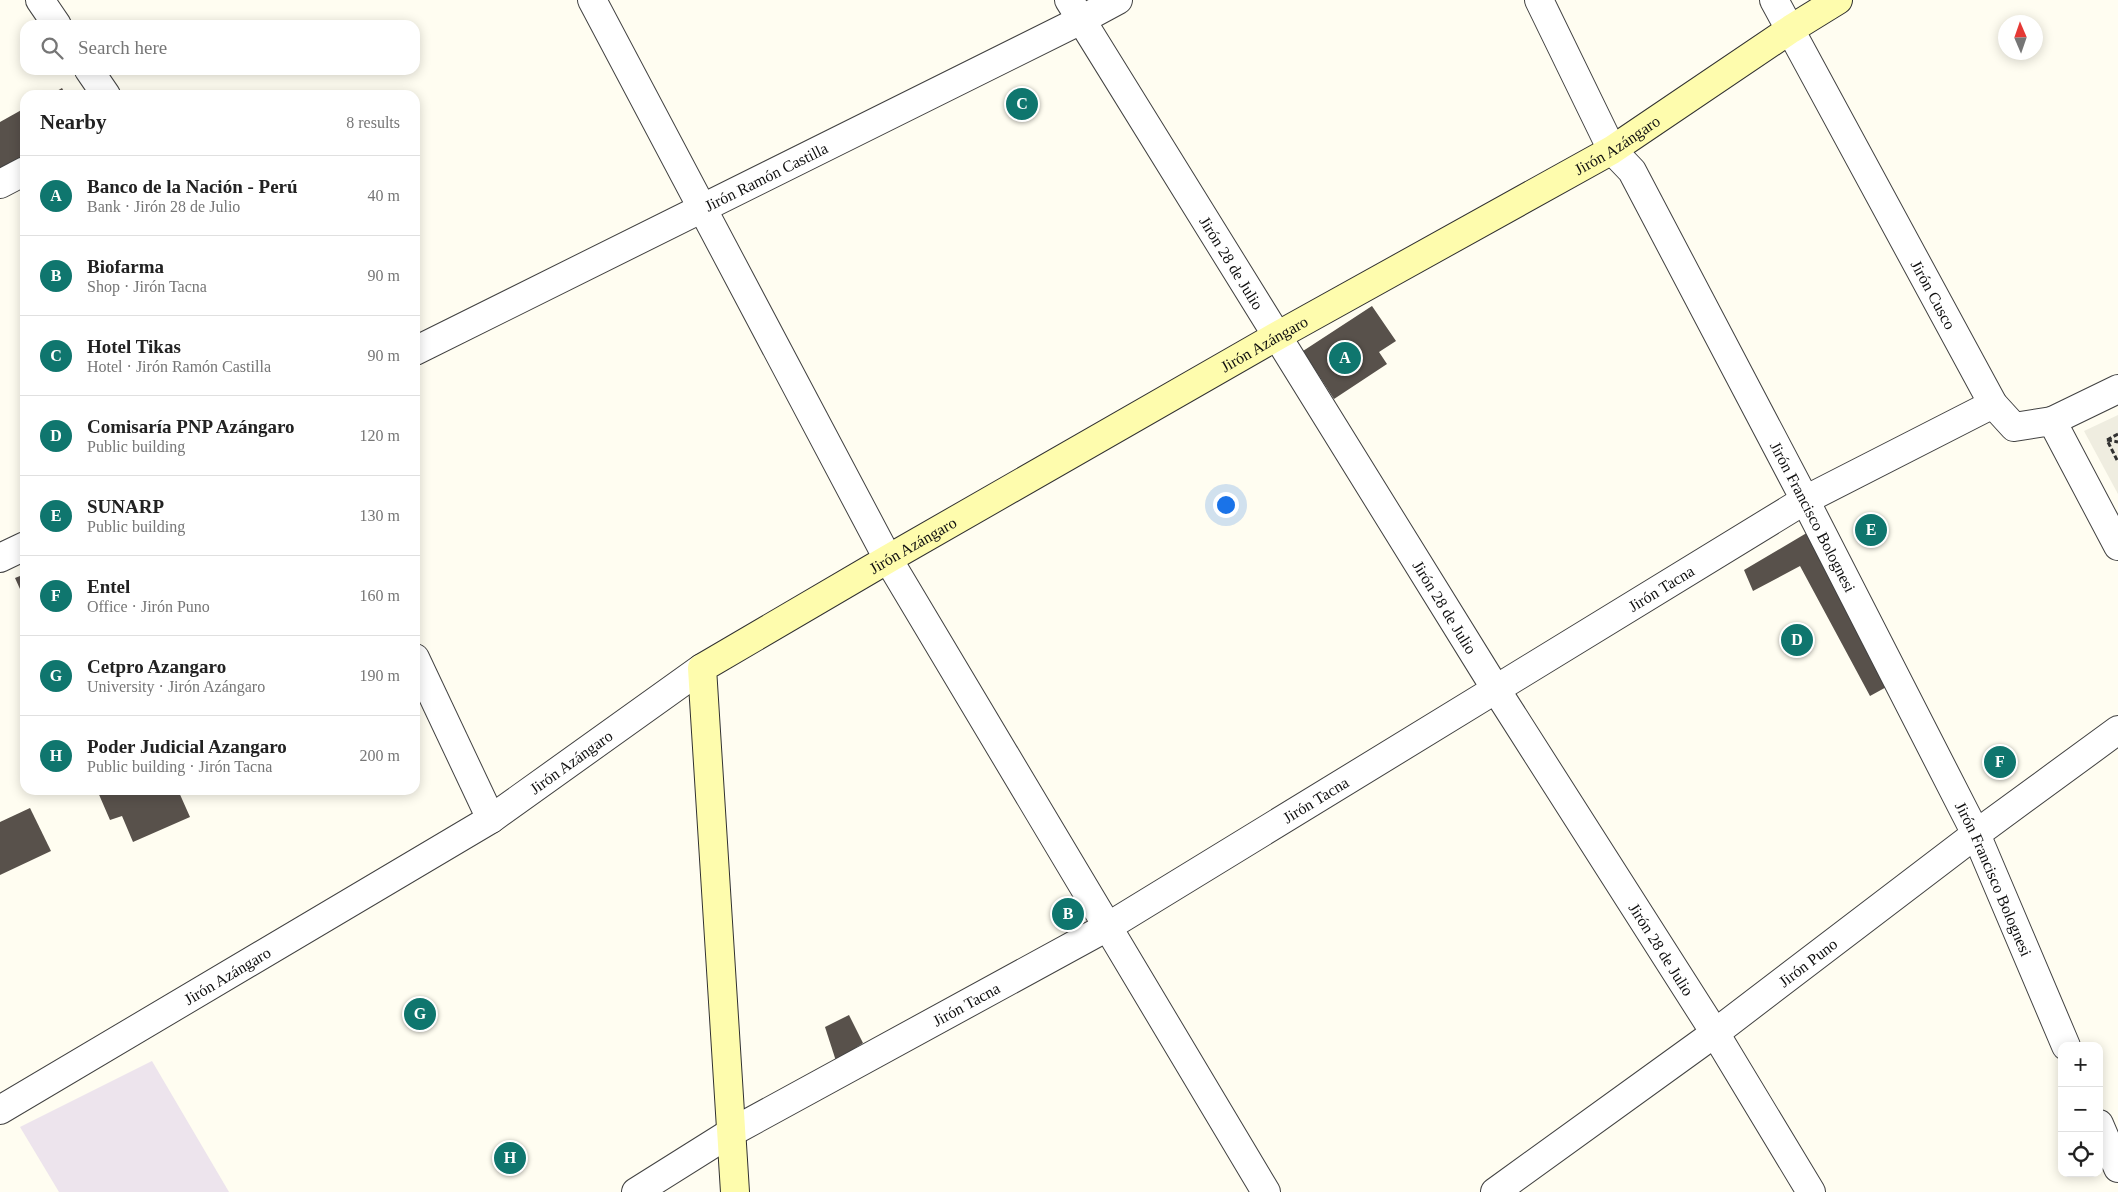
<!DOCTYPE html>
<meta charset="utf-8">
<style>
:root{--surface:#fff;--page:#f2f2f2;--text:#222;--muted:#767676;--line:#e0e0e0;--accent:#0f766e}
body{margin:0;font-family:Georgia,serif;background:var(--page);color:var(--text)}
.controls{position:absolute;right:15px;bottom:15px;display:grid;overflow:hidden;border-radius:10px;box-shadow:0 2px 12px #0003}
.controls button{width:45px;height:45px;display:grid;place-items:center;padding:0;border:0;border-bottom:1px solid var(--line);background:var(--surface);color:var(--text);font:25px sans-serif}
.compass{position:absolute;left:1998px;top:15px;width:45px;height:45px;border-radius:50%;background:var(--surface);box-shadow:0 2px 12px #0003;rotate:358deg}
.you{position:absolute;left:1225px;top:504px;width:18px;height:18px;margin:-12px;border:4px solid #fff;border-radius:50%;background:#1a73e8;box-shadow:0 0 0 8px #1a73e833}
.badge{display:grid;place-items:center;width:32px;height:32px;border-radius:50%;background:var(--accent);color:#fff;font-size:16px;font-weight:700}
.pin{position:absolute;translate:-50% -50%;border:2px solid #fff;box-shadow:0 1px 5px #0006}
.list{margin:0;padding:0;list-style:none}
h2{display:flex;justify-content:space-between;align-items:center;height:65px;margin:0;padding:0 20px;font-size:21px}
h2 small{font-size:16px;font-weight:400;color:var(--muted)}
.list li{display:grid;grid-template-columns:32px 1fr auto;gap:15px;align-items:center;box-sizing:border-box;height:80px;padding:0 20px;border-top:1px solid var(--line)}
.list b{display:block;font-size:19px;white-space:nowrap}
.list p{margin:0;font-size:16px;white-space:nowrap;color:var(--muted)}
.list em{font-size:16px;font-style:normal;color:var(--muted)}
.icon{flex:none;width:28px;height:28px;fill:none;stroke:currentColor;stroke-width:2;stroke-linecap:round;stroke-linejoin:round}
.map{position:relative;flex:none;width:2118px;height:1192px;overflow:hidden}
.search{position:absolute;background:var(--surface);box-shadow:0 2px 12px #0003;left:20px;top:20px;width:400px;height:55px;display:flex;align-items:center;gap:12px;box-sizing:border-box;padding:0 18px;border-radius:15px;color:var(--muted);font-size:19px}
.panel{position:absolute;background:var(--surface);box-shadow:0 2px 12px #0003;left:20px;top:90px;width:400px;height:705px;border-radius:15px}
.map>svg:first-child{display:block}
</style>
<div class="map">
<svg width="2118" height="1192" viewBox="0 0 2118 1192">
<rect width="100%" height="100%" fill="#fffdf1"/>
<path fill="#ede4ed" d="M152 1061 229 1192H59L20 1127Z"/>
<path fill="#efede0" d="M2118 415V494L2084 431Z"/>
<g fill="#58514b">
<path d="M62 88 66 95H50Z"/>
<path d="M25 108V159L0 173V122Z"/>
<path d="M1372 306 1396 341 1379 352 1387 364 1334 399 1303 351Z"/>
<path d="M1810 531 1890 685 1870 696 1800 566 1753 591 1744 570Z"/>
<path d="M25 574V600L15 578Z"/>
<path d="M97 790H178L190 817 133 842 122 816 110 820Z"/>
<path d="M30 808 51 851 0 875V822Z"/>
<path d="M849 1015 863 1043 836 1061 825 1027Z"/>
</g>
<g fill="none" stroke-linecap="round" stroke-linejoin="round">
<g stroke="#424242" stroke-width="30">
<g id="street">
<path d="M40 0 57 25"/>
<path d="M592 0 888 559 1266 1192"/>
<path id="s1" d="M1069 0 1497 691 1715 1033 1811 1192"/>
<path id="s2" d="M1539 0 1612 150 1632 171 1805 500 1976 834 2066 1046"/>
<path id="s3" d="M1774 0 1993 404 2014 427 2052 421 2118 546"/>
<path d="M89 70 106 95"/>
<path d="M0 184 25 171"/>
<path id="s4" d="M415 351 1081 20 1118 0"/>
<path d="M2052 421 2118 389"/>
<path d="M0 558 25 546"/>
<path d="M415 658 491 819"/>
<path id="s5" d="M0 1110 491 819 702 668"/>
<path d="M2099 1124 2118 1168"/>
<path id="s6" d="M636 1192 730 1133 1109 926 1805 500 1993 404"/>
<path id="s7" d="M1495 1192 1715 1033 1976 834 2118 730"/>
</g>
</g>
<g stroke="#313131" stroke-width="30">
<g id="secondary">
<path id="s8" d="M735 1192 702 668 888 559 1277 336 1612 150 1791 29 1838 0"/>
</g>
</g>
<g stroke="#313131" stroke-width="3" stroke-dasharray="5 2.5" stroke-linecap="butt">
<path d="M2118 434 2107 440 2118 462"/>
<path d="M2107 440 2118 442"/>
</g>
<use href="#street" stroke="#fff" stroke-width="28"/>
<use href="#secondary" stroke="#fefcad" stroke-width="28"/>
</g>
<g text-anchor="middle" stroke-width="5" stroke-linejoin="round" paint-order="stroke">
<g font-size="16" fill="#0f0f0f" stroke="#fff">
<text dy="6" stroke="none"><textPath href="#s8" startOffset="1579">Jirón Azángaro</textPath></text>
<text dy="6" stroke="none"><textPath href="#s4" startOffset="392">Jirón Ramón Castilla</textPath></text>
<text dy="6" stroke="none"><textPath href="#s1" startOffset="309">Jirón 28 de Julio</textPath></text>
<text dy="6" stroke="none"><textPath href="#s3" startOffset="335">Jirón Cusco</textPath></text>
<text dy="6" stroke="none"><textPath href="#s8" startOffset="1174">Jirón Azángaro</textPath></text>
<text dy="6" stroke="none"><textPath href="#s2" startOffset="586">Jirón Francisco Bolognesi</textPath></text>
<text dy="6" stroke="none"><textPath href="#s8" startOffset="769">Jirón Azángaro</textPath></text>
<text dy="6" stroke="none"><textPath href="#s6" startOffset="1190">Jirón Tacna</textPath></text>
<text dy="6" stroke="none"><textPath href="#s1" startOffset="714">Jirón 28 de Julio</textPath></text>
<text dy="6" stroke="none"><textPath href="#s5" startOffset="669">Jirón Azángaro</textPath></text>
<text dy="6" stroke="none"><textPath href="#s6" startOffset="785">Jirón Tacna</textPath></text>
<text dy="6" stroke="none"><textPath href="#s2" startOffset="991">Jirón Francisco Bolognesi</textPath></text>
<text dy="6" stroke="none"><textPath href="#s1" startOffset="1119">Jirón 28 de Julio</textPath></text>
<text dy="6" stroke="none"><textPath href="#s7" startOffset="388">Jirón Puno</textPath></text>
<text dy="6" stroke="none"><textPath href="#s5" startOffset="264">Jirón Azángaro</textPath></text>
<text dy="6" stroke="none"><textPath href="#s6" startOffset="380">Jirón Tacna</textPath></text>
</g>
</g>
</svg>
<div class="controls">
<button>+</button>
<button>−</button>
<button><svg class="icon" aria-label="locate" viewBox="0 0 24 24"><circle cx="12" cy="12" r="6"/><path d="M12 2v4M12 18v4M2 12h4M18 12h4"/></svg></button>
</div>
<svg class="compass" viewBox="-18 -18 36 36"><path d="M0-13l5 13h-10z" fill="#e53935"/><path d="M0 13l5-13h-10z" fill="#767676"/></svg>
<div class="you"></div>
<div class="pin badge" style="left:1345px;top:358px">A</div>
<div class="pin badge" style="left:1068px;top:914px">B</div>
<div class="pin badge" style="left:1022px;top:104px">C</div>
<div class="pin badge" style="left:1797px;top:640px">D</div>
<div class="pin badge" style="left:1871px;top:530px">E</div>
<div class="pin badge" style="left:2000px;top:762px">F</div>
<div class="pin badge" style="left:420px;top:1014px">G</div>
<div class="pin badge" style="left:510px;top:1158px">H</div>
<div class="search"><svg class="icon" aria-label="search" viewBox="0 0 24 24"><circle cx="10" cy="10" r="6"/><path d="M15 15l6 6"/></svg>Search here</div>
<section class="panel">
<h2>Nearby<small>8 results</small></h2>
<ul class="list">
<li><span class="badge">A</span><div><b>Banco de la Nación - Perú</b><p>Bank · Jirón 28 de Julio</p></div><em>40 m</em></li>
<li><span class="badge">B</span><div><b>Biofarma</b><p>Shop · Jirón Tacna</p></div><em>90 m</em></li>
<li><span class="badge">C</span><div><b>Hotel Tikas</b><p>Hotel · Jirón Ramón Castilla</p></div><em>90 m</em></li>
<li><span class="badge">D</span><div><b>Comisaría PNP Azángaro</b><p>Public building</p></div><em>120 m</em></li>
<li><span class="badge">E</span><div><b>SUNARP</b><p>Public building</p></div><em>130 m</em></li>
<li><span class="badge">F</span><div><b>Entel</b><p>Office · Jirón Puno</p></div><em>160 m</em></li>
<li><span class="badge">G</span><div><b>Cetpro Azangaro</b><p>University · Jirón Azángaro</p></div><em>190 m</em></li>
<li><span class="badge">H</span><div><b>Poder Judicial Azangaro</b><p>Public building · Jirón Tacna</p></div><em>200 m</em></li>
</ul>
</section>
</div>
